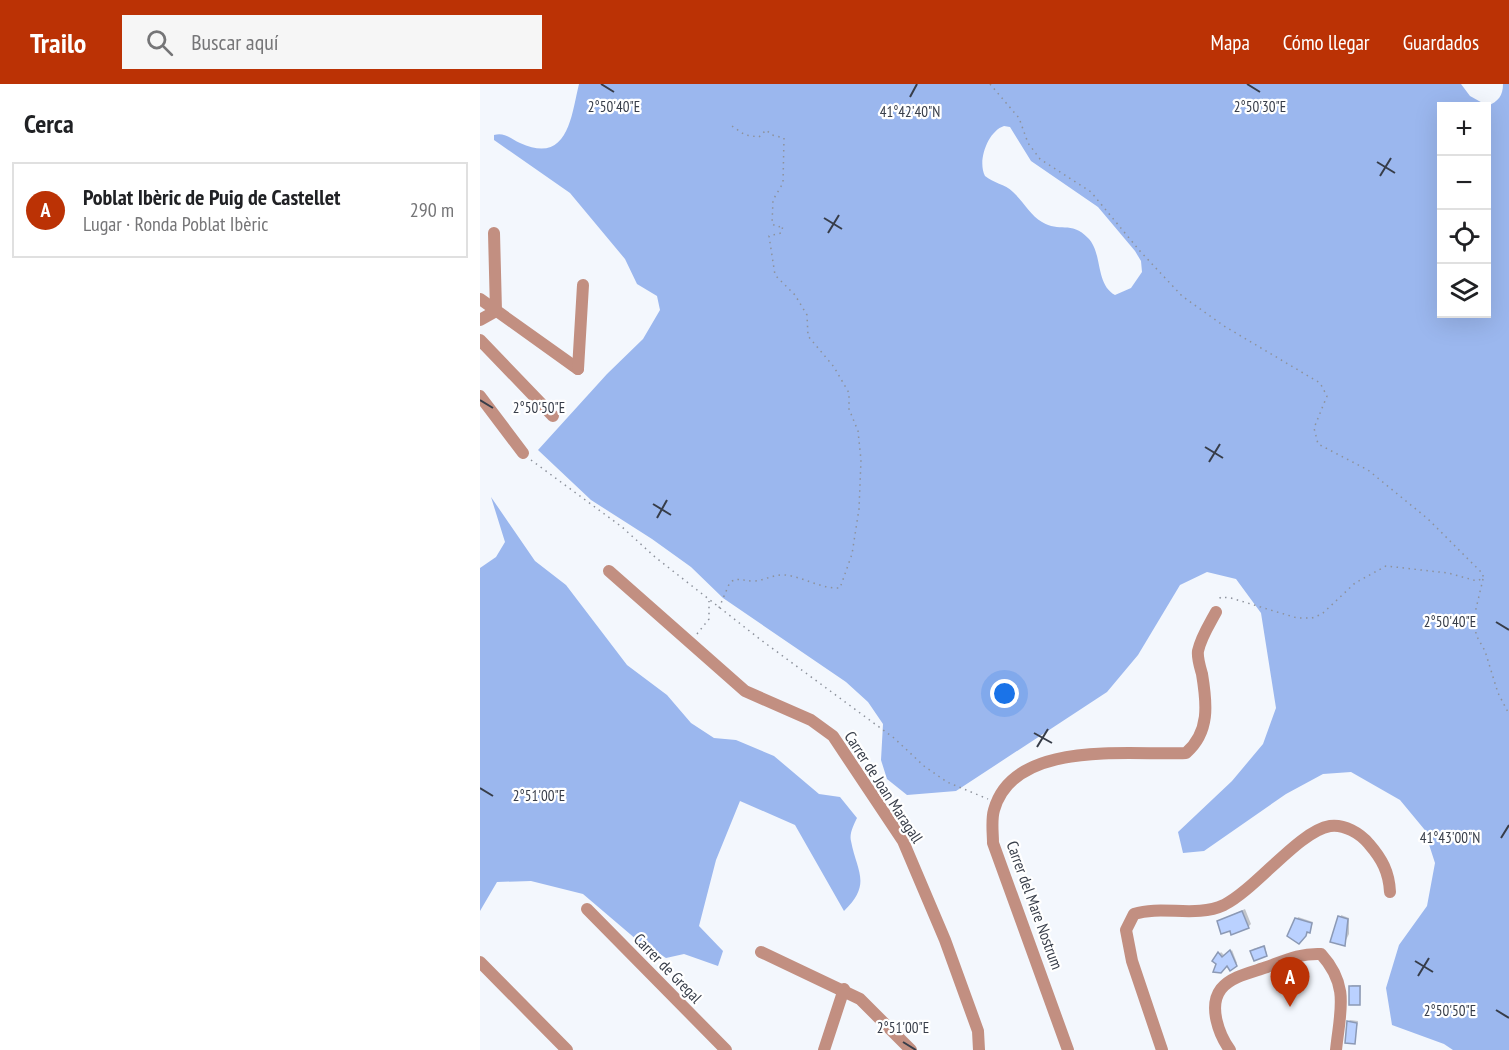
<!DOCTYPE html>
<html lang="es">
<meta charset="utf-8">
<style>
:root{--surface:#fff;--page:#f6f6f6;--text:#202124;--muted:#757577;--line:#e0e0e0;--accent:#bb3205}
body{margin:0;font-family:"PT Sans Narrow",sans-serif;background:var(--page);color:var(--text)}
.controls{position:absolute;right:18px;top:18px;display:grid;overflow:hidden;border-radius:0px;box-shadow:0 6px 24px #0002}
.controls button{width:54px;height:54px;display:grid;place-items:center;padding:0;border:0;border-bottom:2px solid var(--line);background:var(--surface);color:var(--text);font:30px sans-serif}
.you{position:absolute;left:525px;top:610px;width:21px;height:21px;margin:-15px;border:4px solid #fff;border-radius:50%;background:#1a73e8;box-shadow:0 0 0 9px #1a73e833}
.badge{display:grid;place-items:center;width:39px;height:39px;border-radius:50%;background:var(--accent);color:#fff;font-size:20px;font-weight:700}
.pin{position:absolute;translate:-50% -50px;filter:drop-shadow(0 2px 3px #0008)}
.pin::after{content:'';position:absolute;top:32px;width:21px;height:18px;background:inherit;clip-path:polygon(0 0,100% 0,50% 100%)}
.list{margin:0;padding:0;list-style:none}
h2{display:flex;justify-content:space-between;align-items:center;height:78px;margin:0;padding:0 24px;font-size:26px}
h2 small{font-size:20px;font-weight:400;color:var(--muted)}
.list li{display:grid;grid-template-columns:39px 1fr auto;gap:18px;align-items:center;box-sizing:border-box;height:96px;margin:0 12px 12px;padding:0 12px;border:2px solid var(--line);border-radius:0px}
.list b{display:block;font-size:22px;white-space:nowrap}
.list p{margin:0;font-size:20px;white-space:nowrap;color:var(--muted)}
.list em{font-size:20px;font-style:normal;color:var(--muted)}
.icon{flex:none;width:33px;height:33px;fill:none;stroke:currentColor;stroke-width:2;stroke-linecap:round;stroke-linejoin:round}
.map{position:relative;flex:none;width:1029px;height:966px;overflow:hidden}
header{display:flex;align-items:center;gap:36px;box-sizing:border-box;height:84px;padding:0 30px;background:var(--accent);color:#fff}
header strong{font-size:28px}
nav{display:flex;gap:33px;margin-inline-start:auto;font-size:21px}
.search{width:420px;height:54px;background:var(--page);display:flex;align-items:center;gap:15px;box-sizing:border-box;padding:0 21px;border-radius:0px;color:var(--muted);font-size:22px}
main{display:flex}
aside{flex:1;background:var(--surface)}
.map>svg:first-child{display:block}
</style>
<header>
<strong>Trailo</strong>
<div class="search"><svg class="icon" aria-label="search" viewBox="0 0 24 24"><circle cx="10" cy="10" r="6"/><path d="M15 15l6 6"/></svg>Buscar aquí</div>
<nav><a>Mapa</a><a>Cómo llegar</a><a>Guardados</a></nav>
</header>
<main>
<aside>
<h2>Cerca<small></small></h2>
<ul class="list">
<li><span class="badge">A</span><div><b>Poblat Ibèric de Puig de Castellet</b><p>Lugar · Ronda Poblat Ibèric</p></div><em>290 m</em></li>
</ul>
</aside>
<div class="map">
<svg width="1029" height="966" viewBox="0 0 1029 966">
<rect width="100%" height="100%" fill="#f3f7fd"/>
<g fill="#9bb7ee" fill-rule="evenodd">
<path d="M99 0H981L990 12 1008 22C1018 17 1023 12 1023 0H1029V966H973L964 960 912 941 906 904 919 861 947 822 955 779 944 745 920 716 871 688 843 690 806 710 724 767 703 769 698 748 752 697 783 660 796 624 781 529 756 495 727 488 700 501 658 571 627 608 476 707 427 711 407 695 401 676 403 640 388 618 366 598 243 514 211 483 172 455 111 416 58 366 127 290 163 255 180 226 177 212 157 200 145 175 90 109 14 56V51C25 48 31 55 40 59 88 81 91 33 99 0ZM1006 22V230H962V22ZM524 42 530 43 551 77 618 123 655 167 661 177 662 188 651 204 635 211C615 200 623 169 608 154 591 136 579 149 562 138 550 131 543 117 533 108 525 100 513 99 505 92 497 77 508 47 524 42Z"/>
<path d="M11 413 55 477 86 501 147 581 187 611 211 639 234 654 256 656 294 672 339 710 360 713 377 734C374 740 369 750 371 757 377 788 392 800 364 827L315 741 260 717 236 776 219 842 243 867 238 882 204 870 186 874 157 856 103 810 51 797 17 798 0 827V484L16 473 25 458Z"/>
</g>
<g fill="#0003">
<path d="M765 825 771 840 768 843 751 845 738 837Z"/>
<path d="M861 831 869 834V850L864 860Z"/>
<path d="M818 833 833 838 831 845 818 858 809 852Z"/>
<path d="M785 861 787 871 772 867 773 865Z"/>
<path d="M752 866 757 879 750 885 748 880 734 877 741 868 745 872Z"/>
<path d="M872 901H881L880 920 870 903Z"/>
<path d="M870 936 878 937 874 958 868 938Z"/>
</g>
<g fill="#bad1ff" stroke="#8b99b5" stroke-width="1.5">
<path d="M762 827 769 844 751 851 750 847 741 850 737 837Z"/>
<path d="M858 832 868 835 865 862 850 858Z"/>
<path d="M815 834 832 839 830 849 827 848 826 852 819 860 807 852Z"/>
<path d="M784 862 787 872 774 877 770 867Z"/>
<path d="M750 866 757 882 750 887 747 882 741 889 733 888 736 880 732 877 738 868 742 873Z"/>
<rect x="869" y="902" width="11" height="19"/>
<path d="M867 937 877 939 875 960 865 959Z"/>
</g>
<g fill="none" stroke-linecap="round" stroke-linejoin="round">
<g stroke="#8d929c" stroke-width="1.5" stroke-dasharray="1.5 4.5" stroke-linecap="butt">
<path d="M510 0 539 34 548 59 560 75 611 108 659 166 702 212 744 242 840 299 847 312 834 344 838 360 888 386 948 435 1003 490V494L997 497 968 489 906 482 875 499 842 530 832 534H817L751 514 741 513 737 517"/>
<path d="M51 376 142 443 175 473 281 556 414 654 444 682 467 698 508 715"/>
<path d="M1003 495 995 529 996 551 1005 567 1018 609 1029 630"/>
<path d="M239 524 250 498C260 493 263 497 273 497 284 497 293 490 305 491 324 493 341 505 360 504L372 470 379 425 381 376 378 347 369 325V309L354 283 328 252 327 231 315 211 295 191 289 152 301 149 303 142 298 143 292 140 293 116 303 99 304 54 292 51 286 46 279 53 265 51 249 40"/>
<path d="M217 550 229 535V517"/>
</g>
<g stroke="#c28f81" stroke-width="12">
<path d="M0 215 98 285"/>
<path d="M0 236 16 227 14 149"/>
<path d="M0 256 73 332"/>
<path d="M98 285 103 201"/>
<path d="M0 312 43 369"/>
<path d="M129 487 265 607 331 636 353 652 423 757 465 856 498 947 499 966"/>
<path d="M107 825 246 966"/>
<path d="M281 868 380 915 431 966"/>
<path d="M0 878 87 966"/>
<path d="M344 966 364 905"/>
<path d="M588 966 513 759C513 749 511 736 514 726 534 654 651 672 706 669 730 648 727 620 722 590 720 583 717 574 718 567 721 553 729 541 736 528"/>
<path d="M682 966 652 877 646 846 654 830C682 821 716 834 744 821 776 805 819 747 850 742 864 740 880 749 889 760 902 775 909 788 910 808"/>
<path d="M750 966C739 951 728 922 741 905 751 892 773 888 787 883 806 876 821 869 841 870 870 902 860 927 856 966"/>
</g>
</g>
<path fill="none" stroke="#373d49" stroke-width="2" d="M121 0 134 8M767 0 780 8M430 13 437 0M897 78 915 89M900 92 911 74M344 134 362 145M348 149 359 131M0 316 13 324M725 363 743 374M729 378 740 360M173 420 191 431M177 434 187 416M1016 538 1029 546M554 649 572 659M557 663 568 645M0 704 13 712M1021 754 1029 741M935 877 953 888M938 892 949 874M1016 926 1029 934M423 958 436 966"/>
<g text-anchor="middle" stroke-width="4.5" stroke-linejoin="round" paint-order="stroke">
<g font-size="16" fill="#373d49" stroke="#fff">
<text transform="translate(404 703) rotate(57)" y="6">Carrer de Joan Maragall</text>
<text transform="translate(555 821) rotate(70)" y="6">Carrer del Mare Nostrum</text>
<text transform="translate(188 884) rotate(46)" y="6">Carrer de Gregal</text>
</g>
</g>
<g font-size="15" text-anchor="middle" fill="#373d49" stroke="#fff" stroke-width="4.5" stroke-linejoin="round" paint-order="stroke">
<text x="134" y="28">2°50'40"E</text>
<text x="780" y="28">2°50'30"E</text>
<text x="430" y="33">41°42'40"N</text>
<text x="59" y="329">2°50'50"E</text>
<text x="970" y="543">2°50'40"E</text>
<text x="59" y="717">2°51'00"E</text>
<text x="970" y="759">41°43'00"N</text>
<text x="970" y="932">2°50'50"E</text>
<text x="423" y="949">2°51'00"E</text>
</g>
</svg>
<div class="controls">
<button>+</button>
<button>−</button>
<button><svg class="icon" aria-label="locate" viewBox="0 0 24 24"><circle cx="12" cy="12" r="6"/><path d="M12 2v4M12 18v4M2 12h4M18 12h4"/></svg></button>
<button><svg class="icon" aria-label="layers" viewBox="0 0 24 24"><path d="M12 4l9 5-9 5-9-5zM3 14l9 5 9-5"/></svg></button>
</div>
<div class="you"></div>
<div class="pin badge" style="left:810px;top:923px">A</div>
</div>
</main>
